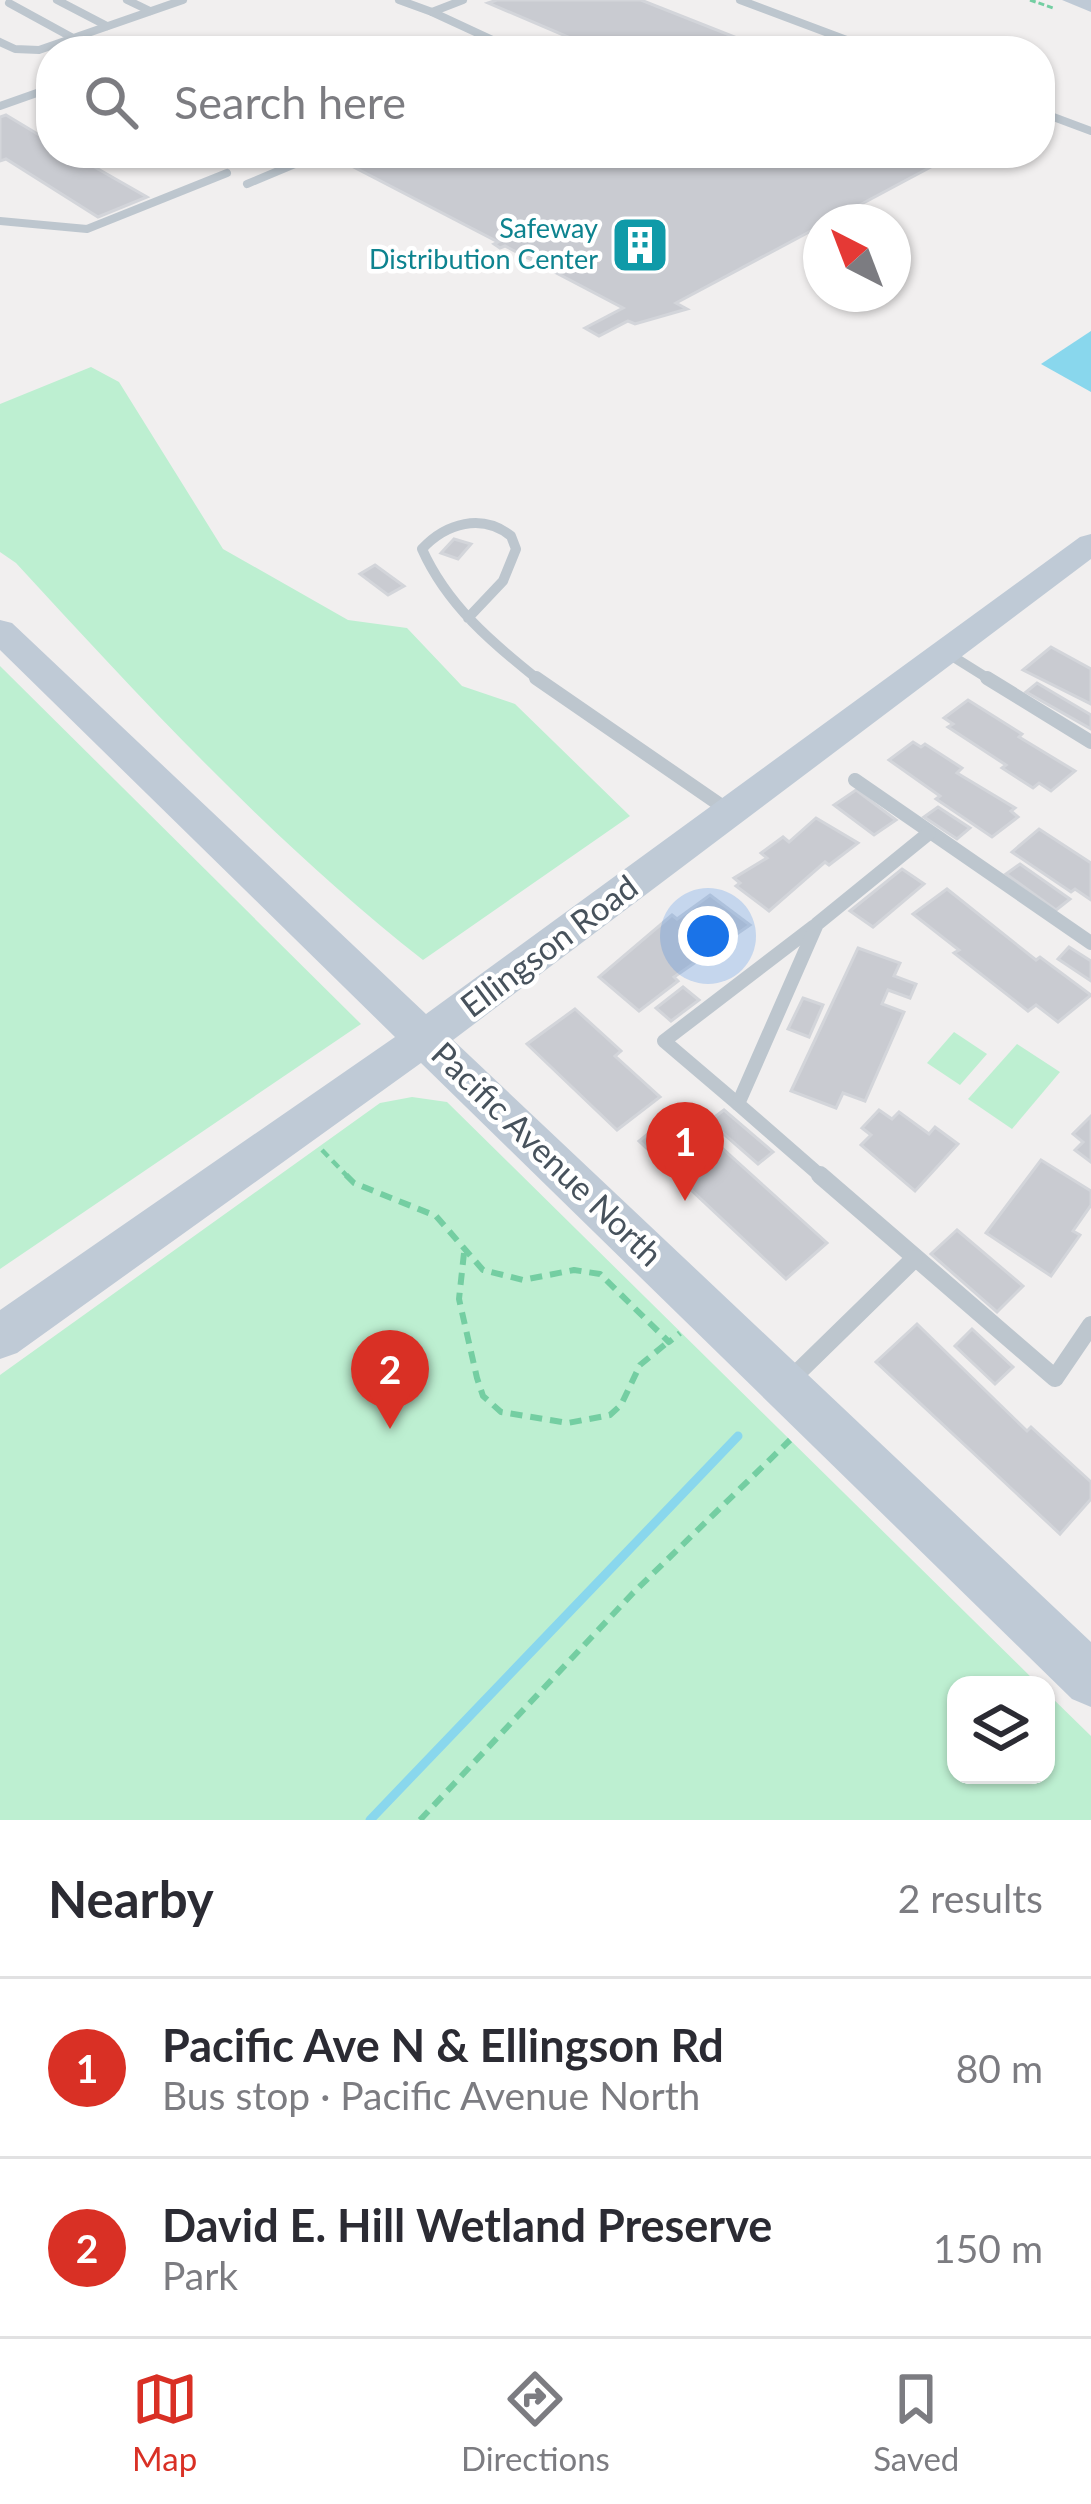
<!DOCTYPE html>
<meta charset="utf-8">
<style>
:root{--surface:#fff;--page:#f7f7f7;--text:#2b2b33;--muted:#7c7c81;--line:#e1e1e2;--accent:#d93025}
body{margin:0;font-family:Lato,sans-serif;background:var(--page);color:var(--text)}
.controls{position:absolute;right:36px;bottom:36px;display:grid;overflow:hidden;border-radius:24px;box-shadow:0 3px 9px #0004}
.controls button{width:108px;height:108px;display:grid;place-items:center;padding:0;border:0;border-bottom:3px solid var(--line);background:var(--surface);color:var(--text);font:60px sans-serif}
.compass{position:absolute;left:803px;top:204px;width:108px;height:108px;border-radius:50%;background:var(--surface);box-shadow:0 3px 9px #0004;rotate:318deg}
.you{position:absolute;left:708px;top:936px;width:42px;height:42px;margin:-30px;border:9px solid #fff;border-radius:50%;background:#1a73e8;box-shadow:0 0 0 18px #1a73e833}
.badge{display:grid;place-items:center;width:78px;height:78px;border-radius:50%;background:var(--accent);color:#fff;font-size:39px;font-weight:700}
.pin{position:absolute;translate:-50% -99px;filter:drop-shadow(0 3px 6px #0008)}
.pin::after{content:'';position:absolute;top:63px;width:42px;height:36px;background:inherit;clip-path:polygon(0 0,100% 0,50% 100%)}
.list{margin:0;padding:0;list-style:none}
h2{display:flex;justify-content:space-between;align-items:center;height:156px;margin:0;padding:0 48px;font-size:51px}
h2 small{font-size:39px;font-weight:400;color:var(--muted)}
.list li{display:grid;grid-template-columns:78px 1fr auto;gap:36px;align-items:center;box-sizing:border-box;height:180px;padding:0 48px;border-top:3px solid var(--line)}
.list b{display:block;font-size:45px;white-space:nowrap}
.list p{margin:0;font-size:39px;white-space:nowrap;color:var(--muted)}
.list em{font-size:39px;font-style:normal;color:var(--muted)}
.icon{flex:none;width:66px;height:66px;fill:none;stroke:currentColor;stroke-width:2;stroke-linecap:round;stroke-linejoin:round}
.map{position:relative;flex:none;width:1091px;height:1820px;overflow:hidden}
.search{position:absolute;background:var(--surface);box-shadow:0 3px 9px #0004;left:36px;right:36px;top:36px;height:132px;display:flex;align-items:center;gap:30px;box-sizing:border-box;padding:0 42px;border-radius:48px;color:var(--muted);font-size:45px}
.sheet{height:516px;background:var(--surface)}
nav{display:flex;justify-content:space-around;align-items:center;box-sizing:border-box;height:168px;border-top:3px solid var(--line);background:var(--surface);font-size:33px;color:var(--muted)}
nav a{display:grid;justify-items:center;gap:6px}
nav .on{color:var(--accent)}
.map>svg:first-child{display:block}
</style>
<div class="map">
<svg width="1091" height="1820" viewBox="0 0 1091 1820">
<rect width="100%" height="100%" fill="#f1efef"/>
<g fill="#bdefd1">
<path d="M91 367 119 382 223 549 348 620 407 628 462 686 515 704 630 816 423 960C273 842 145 703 16 563L0 552V404Z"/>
<path d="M0 666 361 1024 0 1269Z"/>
<path d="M954 1032 987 1054 960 1085 927 1063Z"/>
<path d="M1017 1044 1060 1072 1012 1129 968 1099Z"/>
<path d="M412 1097 447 1102 1039 1685H956V1775H1046V1692L1091 1736V1820H0V1375L380 1103Z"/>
</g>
<path fill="#89d7ed" d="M1091 331V392L1041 364Z"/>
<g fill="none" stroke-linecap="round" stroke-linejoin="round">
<path stroke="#89d7ed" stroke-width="9" d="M370 1820 738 1436"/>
</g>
<g fill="#c9cbd1" stroke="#d3d5da" stroke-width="3">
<path d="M497 0H641L770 51H587L594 48 488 3Z"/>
<path d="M6 115 51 142V153H70L147 197 98 217 6 159 0 161V117Z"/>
<path d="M344 153H957L676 303 687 309 635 324 628 321 599 336 585 328 623 308 505 246 500 248 494 244 498 242 340 160 329 159Z"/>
<path d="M454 539 471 544 458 559 441 553Z"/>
<path d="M375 565 404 586 388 595 360 574Z"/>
<path d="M1051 647 1091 669V704L1023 670Z"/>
<path d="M1037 683 1091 715V729L1026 692Z"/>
<path d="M968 700 1022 734 1019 737 1075 771 1051 791 1039 783 1033 788 1002 768 1006 765 948 727 953 724 944 718Z"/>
<path d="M913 742 921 747 925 744 962 768 957 773 1015 808 1011 811 1018 817 992 837 936 799 940 796 889 760Z"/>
<path d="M856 790 896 820 874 835 834 805Z"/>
<path d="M938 807 970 828 957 839 924 817Z"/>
<path d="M816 818 858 843 829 865 825 862 769 911 736 886 740 883 734 878 767 858 761 853 783 837 789 842Z"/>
<path d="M1039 829 1091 863V900L1075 889 1071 892 1012 852Z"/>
<path d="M1020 864 1070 899 1056 910 1006 874Z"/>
<path d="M902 869 924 884 873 927 850 911Z"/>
<path d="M947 889 1036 960 1040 957 1091 995 1058 1022 1036 1005 1028 1011 954 953 959 950 913 914Z"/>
<path d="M710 895 750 925 674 977 678 981 639 1011 599 977 672 915 677 919Z"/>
<path d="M1069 947 1091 961V981L1058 959Z"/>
<path d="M858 948 900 963 894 976 916 984 910 998 888 990 882 1004 904 1012 865 1101 843 1093 836 1108 791 1091Z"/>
<path d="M683 987 699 1000 671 1021 656 1008Z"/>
<path d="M803 998 823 1005 809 1037 788 1029Z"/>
<path d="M575 1009 621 1051 615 1056 660 1097 617 1130 527 1044Z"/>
<path d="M679 1109 827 1243 786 1279 639 1141Z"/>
<path d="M724 1110 773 1152 758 1164 709 1121Z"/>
<path d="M879 1110 892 1119 899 1112 929 1134 935 1127 958 1144 915 1191 861 1145 871 1135 862 1128Z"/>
<path d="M1091 1116V1162L1075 1150 1083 1142 1073 1134Z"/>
<path d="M1041 1160 1091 1191V1205L1073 1231 1080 1235 1051 1276 986 1233Z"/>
<path d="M957 1230 1023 1286 997 1312 931 1254Z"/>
<path d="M917 1324 1027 1431 1031 1427 1091 1482V1499L1060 1534 876 1362Z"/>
<path d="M972 1329 1013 1367 995 1384 955 1346Z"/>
</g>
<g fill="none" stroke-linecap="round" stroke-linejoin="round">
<path stroke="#74cea2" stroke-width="3" stroke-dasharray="6 3" stroke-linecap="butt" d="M1030 0 1053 8"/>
<path stroke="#74cea2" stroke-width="4.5" stroke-dasharray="9 6" stroke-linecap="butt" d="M322 1150 349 1178"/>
<g stroke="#74cea2" stroke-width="6" stroke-dasharray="12 8" stroke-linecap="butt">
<path d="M346 1175 354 1183 436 1216 483 1270 523 1280 574 1270 600 1274 669 1342 680 1333"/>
<path d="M464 1253 459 1299 477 1378 483 1396 501 1412 568 1423 610 1415 621 1405 640 1365 668 1342"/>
<path d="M420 1820 633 1593 790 1440"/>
</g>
<g stroke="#bdc6ce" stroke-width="8">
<path d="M57 0 107 26"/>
<path d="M127 0 150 11"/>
<path d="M399 0 432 12 463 0"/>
<path d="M740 0 876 51"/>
<path d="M9 3 73 38"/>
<path d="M432 12 516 51"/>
<path d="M0 42 15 49 39 50 183 0"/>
<path d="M0 106 51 88"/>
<path d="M1040 112 1091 131"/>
<path d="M247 184 321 153"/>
<path d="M0 221 87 229 227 173"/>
</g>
<g stroke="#bdc6ce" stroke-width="10">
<path d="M468 618 503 581 516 549 511 536C482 513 446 523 422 549 447 605 492 643 540 681"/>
<path d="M944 651 992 681"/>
</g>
<g stroke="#bdc6ce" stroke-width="14">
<path d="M536 678 729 811"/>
<path d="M987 678 1091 742"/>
<path d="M855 780 1091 943"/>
<path d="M738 1104 664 1041 813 927"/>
<path d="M823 1178 738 1104 817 924 929 833"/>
</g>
<g stroke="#bdc6ce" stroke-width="18">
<path d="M820 1175 1055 1378 1091 1325"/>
<path d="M789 1381 914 1259"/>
</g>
<g fill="#bfcad6" fill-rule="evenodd">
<path d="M1062 0H1091V12Z"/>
<path d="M1091 534V559L453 1040 1091 1642V1707L1072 1699 421 1063 17 1353 0 1359V1310L395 1037 0 650V620L12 623 426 1014 1080 537Z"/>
</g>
</g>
<defs>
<g id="building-square" transform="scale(3)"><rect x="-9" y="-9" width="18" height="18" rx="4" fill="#0f9aa8" stroke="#fff"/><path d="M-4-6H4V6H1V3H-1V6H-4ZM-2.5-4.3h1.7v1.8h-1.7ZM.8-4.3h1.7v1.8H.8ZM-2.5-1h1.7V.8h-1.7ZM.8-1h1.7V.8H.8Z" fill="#fff"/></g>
</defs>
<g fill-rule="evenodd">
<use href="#building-square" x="640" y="245"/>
</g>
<g text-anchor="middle" stroke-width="9" stroke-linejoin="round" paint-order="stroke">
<g font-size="27" fill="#0d838f" stroke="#fff" text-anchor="end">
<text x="598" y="238">Safeway<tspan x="598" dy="31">Distribution Center</tspan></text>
</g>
<g font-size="33" fill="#47525c" stroke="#fff">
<text transform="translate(549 946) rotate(-37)" y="12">Ellingson Road</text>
<text transform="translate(547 1154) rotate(44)" y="12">Pacific Avenue North</text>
</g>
</g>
</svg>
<div class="controls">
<button><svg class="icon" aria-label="layers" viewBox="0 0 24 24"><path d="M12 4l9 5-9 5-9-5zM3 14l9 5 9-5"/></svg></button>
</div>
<svg class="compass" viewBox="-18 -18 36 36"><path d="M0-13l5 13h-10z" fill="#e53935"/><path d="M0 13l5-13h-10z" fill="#7c7c81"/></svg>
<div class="you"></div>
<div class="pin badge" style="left:685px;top:1201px">1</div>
<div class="pin badge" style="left:390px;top:1429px">2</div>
<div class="search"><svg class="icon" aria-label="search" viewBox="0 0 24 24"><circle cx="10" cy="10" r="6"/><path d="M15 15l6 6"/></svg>Search here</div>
</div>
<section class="sheet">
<h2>Nearby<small>2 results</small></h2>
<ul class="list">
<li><span class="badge">1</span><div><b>Pacific Ave N &amp; Ellingson Rd</b><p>Bus stop · Pacific Avenue North</p></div><em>80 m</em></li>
<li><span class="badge">2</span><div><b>David E. Hill Wetland Preserve</b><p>Park</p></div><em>150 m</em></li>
</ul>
</section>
<nav>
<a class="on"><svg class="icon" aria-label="map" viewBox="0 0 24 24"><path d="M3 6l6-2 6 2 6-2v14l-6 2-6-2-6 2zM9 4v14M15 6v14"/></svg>Map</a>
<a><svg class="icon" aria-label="directions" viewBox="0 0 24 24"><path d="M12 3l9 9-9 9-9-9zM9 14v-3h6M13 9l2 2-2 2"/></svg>Directions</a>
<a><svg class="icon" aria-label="saved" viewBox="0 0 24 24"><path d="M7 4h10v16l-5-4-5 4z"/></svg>Saved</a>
</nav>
